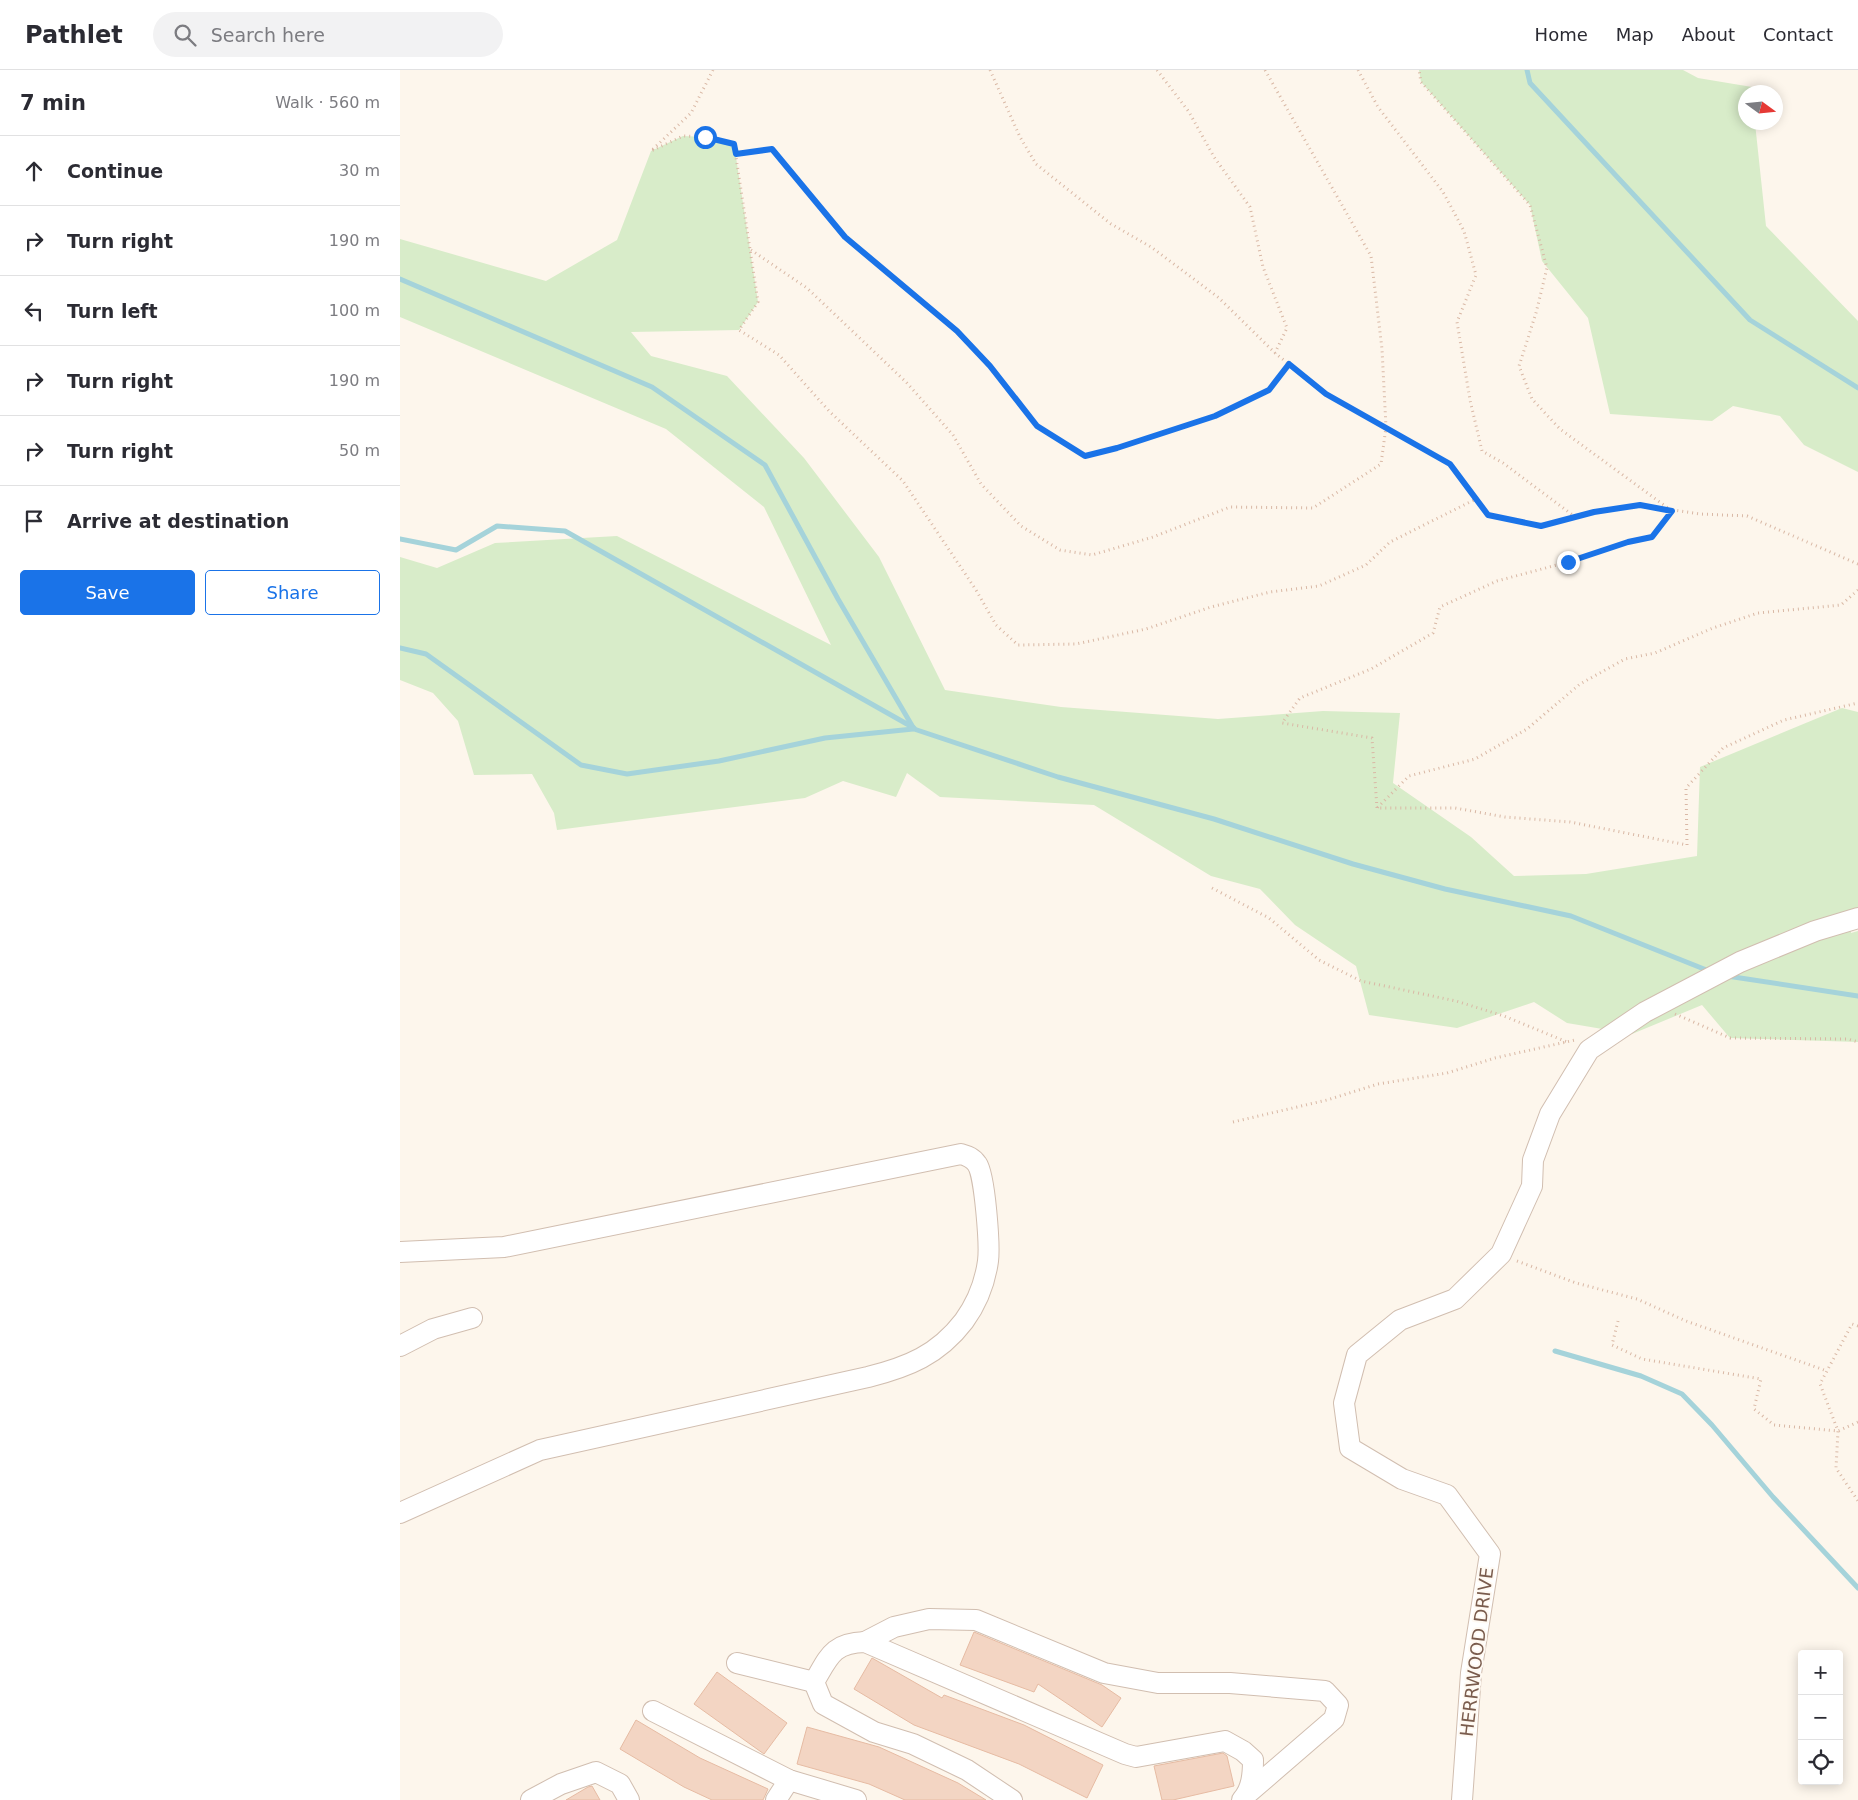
<!DOCTYPE html>
<meta charset="utf-8">
<style>
:root{--surface:#fff;--page:#f2f2f3;--text:#2b2b33;--muted:#7c7c81;--line:#e1e1e2;--accent:#1a73e8}
body{margin:0;font-family:"DejaVu Sans",sans-serif;background:var(--page);color:var(--text)}
.controls{position:absolute;right:15px;bottom:15px;display:grid;overflow:hidden;border-radius:5px;box-shadow:0 2px 12px #0003}
.controls button{width:45px;height:45px;display:grid;place-items:center;padding:0;border:0;border-bottom:1px solid var(--line);background:var(--surface);color:var(--text);font:25px sans-serif}
.compass{position:absolute;left:1338px;top:15px;width:45px;height:45px;border-radius:50%;background:var(--surface);box-shadow:0 2px 12px #0003;rotate:105deg}
.stop{position:absolute;width:15px;height:15px;margin:-11px;border:4px solid #1a73e8;border-radius:50%;background:#fff}
.stop.end{background:#1a73e8;border-color:#fff;box-shadow:0 1px 5px #0008}
.list{margin:0;padding:0;list-style:none}
h2{display:flex;justify-content:space-between;align-items:center;height:65px;margin:0;padding:0 20px;font-size:21px}
h2 small{font-size:16px;font-weight:400;color:var(--muted)}
.list li{display:grid;grid-template-columns:32px 1fr auto;gap:15px;align-items:center;box-sizing:border-box;height:70px;padding:0 20px;border-top:1px solid var(--line)}
.list b{display:block;font-size:19px;white-space:nowrap}
.list em{font-size:16px;font-style:normal;color:var(--muted)}
.actions{display:flex;gap:10px;padding:15px 20px}
.actions a{flex:1;padding:11px 0;border:1px solid var(--accent);border-radius:5px;text-align:center;font-size:18px;color:var(--accent)}
.actions .main{background:var(--accent);color:#fff}
.icon{flex:none;width:28px;height:28px;fill:none;stroke:currentColor;stroke-width:2;stroke-linecap:round;stroke-linejoin:round}
.map{position:relative;flex:none;width:1458px;height:1730px;overflow:hidden}
header{display:flex;align-items:center;gap:30px;box-sizing:border-box;height:70px;padding:0 25px;background:var(--surface);border-bottom:1px solid var(--line)}
header strong{font-size:24px}
nav{display:flex;gap:28px;margin-inline-start:auto;font-size:18px}
.search{width:350px;height:45px;background:var(--page);display:flex;align-items:center;gap:12px;box-sizing:border-box;padding:0 18px;border-radius:28px;color:var(--muted);font-size:19px}
main{display:flex}
aside{flex:1;background:var(--surface)}
.map>svg:first-child{display:block}
</style>
<header>
<strong>Pathlet</strong>
<div class="search"><svg class="icon" aria-label="search" viewBox="0 0 24 24"><circle cx="10" cy="10" r="6"/><path d="M15 15l6 6"/></svg>Search here</div>
<nav><a>Home</a><a>Map</a><a>About</a><a>Contact</a></nav>
</header>
<main>
<aside>
<h2>7 min<small>Walk · 560 m</small></h2>
<ul class="list">
<li><svg class="icon" aria-label="ahead" viewBox="0 0 24 24"><path d="M12 20V5M6 11l6-6 6 6"/></svg><div><b>Continue</b></div><em>30 m</em></li>
<li><svg class="icon" aria-label="right" viewBox="0 0 24 24"><path d="M7 20v-9h11M14 6l5 5-5 5"/></svg><div><b>Turn right</b></div><em>190 m</em></li>
<li><svg class="icon" aria-label="left" viewBox="0 0 24 24"><path d="M17 20v-9H6M10 6l-5 5 5 5"/></svg><div><b>Turn left</b></div><em>100 m</em></li>
<li><svg class="icon" aria-label="right" viewBox="0 0 24 24"><path d="M7 20v-9h11M14 6l5 5-5 5"/></svg><div><b>Turn right</b></div><em>190 m</em></li>
<li><svg class="icon" aria-label="right" viewBox="0 0 24 24"><path d="M7 20v-9h11M14 6l5 5-5 5"/></svg><div><b>Turn right</b></div><em>50 m</em></li>
<li><svg class="icon" aria-label="arrive" viewBox="0 0 24 24"><path d="M6 21V4h12l-3 4 3 4H6"/></svg><div><b>Arrive at destination</b></div></li>
</ul>
<div class="actions"><a class="main">Save</a><a>Share</a></div>
</aside>
<div class="map">
<svg width="1458" height="1730" viewBox="0 0 1458 1730">
<rect width="100%" height="100%" fill="#fdf6ec"/>
<g fill="#d8ecc9">
<path d="M1019 0H1283L1298 8 1352 17V22H1346V52L1355 53 1366 156 1458 251V402L1404 375 1380 346 1333 336 1312 351 1210 344 1188 248 1142 191 1130 135 1021 12Z"/>
<path d="M283 66 305 67 334 74 358 232 339 260 231 262 251 286 327 306 404 388 479 487 545 620 661 637 818 649 923 641 1000 643 993 713 1071 767 1114 806 1186 804 1297 786 1300 697 1442 638 1458 642V840L1450 841 1451 863 1458 861V972L1330 968 1302 935 1232 964 1167 953 1134 932 1057 958 969 945 956 896 895 855 860 819 811 806 694 735 540 727 507 703 496 727 443 711 405 728 157 760 154 743 132 704 74 705 58 651 33 623 0 610V487L37 498 95 473 217 466 431 575 364 437 266 359 0 247V169L146 211 217 170 251 81Z"/>
</g>
<g fill="none" stroke-linecap="round" stroke-linejoin="round">
<g stroke="#a5d3da" stroke-width="5">
<path d="M1127 0 1130 13 1350 250 1458 318"/>
<path d="M0 209 252 317 365 395 438 529 514 659 658 707 814 749 953 794 1045 819 1171 846 1309 901"/>
<path d="M0 469 56 480 97 456 165 461 514 658"/>
<path d="M0 578 26 584 181 695 227 704 319 691 425 668 513 659"/>
<path d="M1327 906 1458 926"/>
<path d="M1155 1281 1241 1306 1282 1324 1312 1355 1373 1427 1458 1518"/>
</g>
</g>
<g fill="#f3d5c3" stroke="#e6bba3">
<path d="M574 1562 702 1615 721 1628 702 1657 638 1614 634 1622 560 1595Z"/>
<path d="M472 1588 542 1628 544 1625 624 1655 703 1695 687 1728 619 1694 514 1655 454 1619Z"/>
<path d="M317 1602 387 1653 364 1684 294 1634Z"/>
<path d="M236 1650 300 1688 368 1719 363 1730H312L284 1717 220 1679Z"/>
<path d="M407 1657 479 1677 558 1713 586 1730H505L469 1714 397 1694Z"/>
<path d="M823 1683 827 1686 834 1716 773 1730H762L754 1696Z"/>
<path d="M192 1716 200 1730H166L188 1717Z"/>
</g>
<g fill="none" stroke-linecap="round" stroke-linejoin="round">
<g stroke="#d1beb0" stroke-width="22">
<g id="minor">
<path d="M0 1182 104 1177 561 1084C568 1086 573 1088 577 1094 585 1105 590 1176 588 1191 585 1213 577 1233 564 1251 538 1285 508 1297 468 1307L140 1380 0 1443"/>
<path d="M0 1276 33 1259 72 1248"/>
<path d="M465 1572 494 1557 529 1549 576 1550 704 1603 758 1613H830L925 1621 938 1635 934 1649 847 1724"/>
<path d="M337 1593 414 1612"/>
<path d="M253 1641 389 1710 456 1730"/>
<path d="M131 1730 161 1714 196 1702 220 1714 229 1730"/>
<path d="M376 1730 389 1710"/>
<path d="M612 1730 567 1700 513 1674 474 1662 423 1634 414 1612C429 1587 432 1573 465 1572L725 1684 736 1687 825 1671 843 1681 853 1690C853 1704 852 1719 842 1730"/>
<path d="M1062 1730 1071 1603 1090 1484 1047 1425 1002 1409 950 1378 944 1333 957 1285 1000 1250 1055 1229 1101 1184 1132 1116 1133 1090 1150 1044 1189 980 1245 942 1340 892 1415 861 1458 848"/>
</g>
</g>
<g stroke="#d9b8a5" stroke-width="3" stroke-dasharray="1 4" stroke-linecap="butt">
<path d="M313 0 291 43 251 81 283 66 305 67 334 74 358 232 339 260 379 285 429 341 503 411 576 520 596 555 618 575 676 574 746 559 811 537 870 522 919 516 966 495 990 472 1076 429"/>
<path d="M590 0 620 67 636 94 711 154 751 177 819 228 875 283 926 324 1050 394 1087 445 1141 455 1194 442 1240 435 1300 444 1347 446 1458 494"/>
<path d="M757 0 789 42 814 87 850 137 863 197 887 258 875 283"/>
<path d="M958 0 978 37 1043 122 1064 161 1076 205 1057 252 1070 330 1082 381 1103 393 1174 446"/>
<path d="M336 84 372 79 445 167 557 261 590 296 637 356 685 386 717 378 815 345 869 320 889 294"/>
<path d="M351 180 407 218 506 312 553 365 581 414 621 456 660 480 692 485 753 467 830 437 913 438 981 394 986 357 982 279 971 186 865 0"/>
<path d="M1458 520 1441 535 1358 543 1313 558 1255 583 1225 589 1180 614 1127 659 1075 689 1009 706 977 738H1055L1105 747 1170 752 1287 775 1286 718 1323 678 1384 650 1458 633"/>
<path d="M977 738 972 668 882 653 900 628 971 599 1033 563 1040 537 1097 511 1168 492 1227 472 1252 467 1272 441 1160 359 1132 329 1119 296 1136 243 1147 198 1130 135 1021 12 1019 0"/>
<path d="M812 818 869 848 919 890 961 911 1056 931 1104 946 1167 972"/>
<path d="M1275 944 1330 968 1448 969 1458 972"/>
<path d="M833 1052 927 1030 978 1014 1047 1003 1095 988 1175 970"/>
<path d="M1117 1191 1176 1213 1237 1229 1286 1251 1427 1301"/>
<path d="M1218 1251 1212 1275 1242 1289 1361 1309 1354 1339 1374 1355 1438 1361 1458 1352"/>
<path d="M1458 1256 1452 1254 1420 1314 1438 1361 1436 1398 1458 1431"/>
</g>
<use href="#minor" stroke="#fff" stroke-width="20"/>
</g>
<g fill="none" stroke-linecap="round" stroke-linejoin="round">
<path stroke="#1a73e8" stroke-width="6" d="M305 67 334 74 336 84 372 79 445 167 557 261 590 296 637 356 685 386 717 378 815 346 869 320 889 294 926 324 1050 394 1088 445 1141 456 1194 442 1240 435 1272 441 1252 467 1228 472 1168 492"/>
</g>
<g text-anchor="middle" stroke-width="4" stroke-linejoin="round" paint-order="stroke">
<g font-size="18" fill="#7a5c4d" stroke="#fffaf3">
<text transform="translate(1077 1582) rotate(-83)" y="6">HERRWOOD DRIVE</text>
</g>
</g>
</svg>
<div class="controls">
<button>+</button>
<button>−</button>
<button><svg class="icon" aria-label="locate" viewBox="0 0 24 24"><circle cx="12" cy="12" r="6"/><path d="M12 2v4M12 18v4M2 12h4M18 12h4"/></svg></button>
</div>
<svg class="compass" viewBox="-18 -18 36 36"><path d="M0-13l5 13h-10z" fill="#e53935"/><path d="M0 13l5-13h-10z" fill="#7c7c81"/></svg>
<div class="stop" style="left:305px;top:67px"></div>
<div class="stop end" style="left:1168px;top:492px"></div>
</div>
</main>
